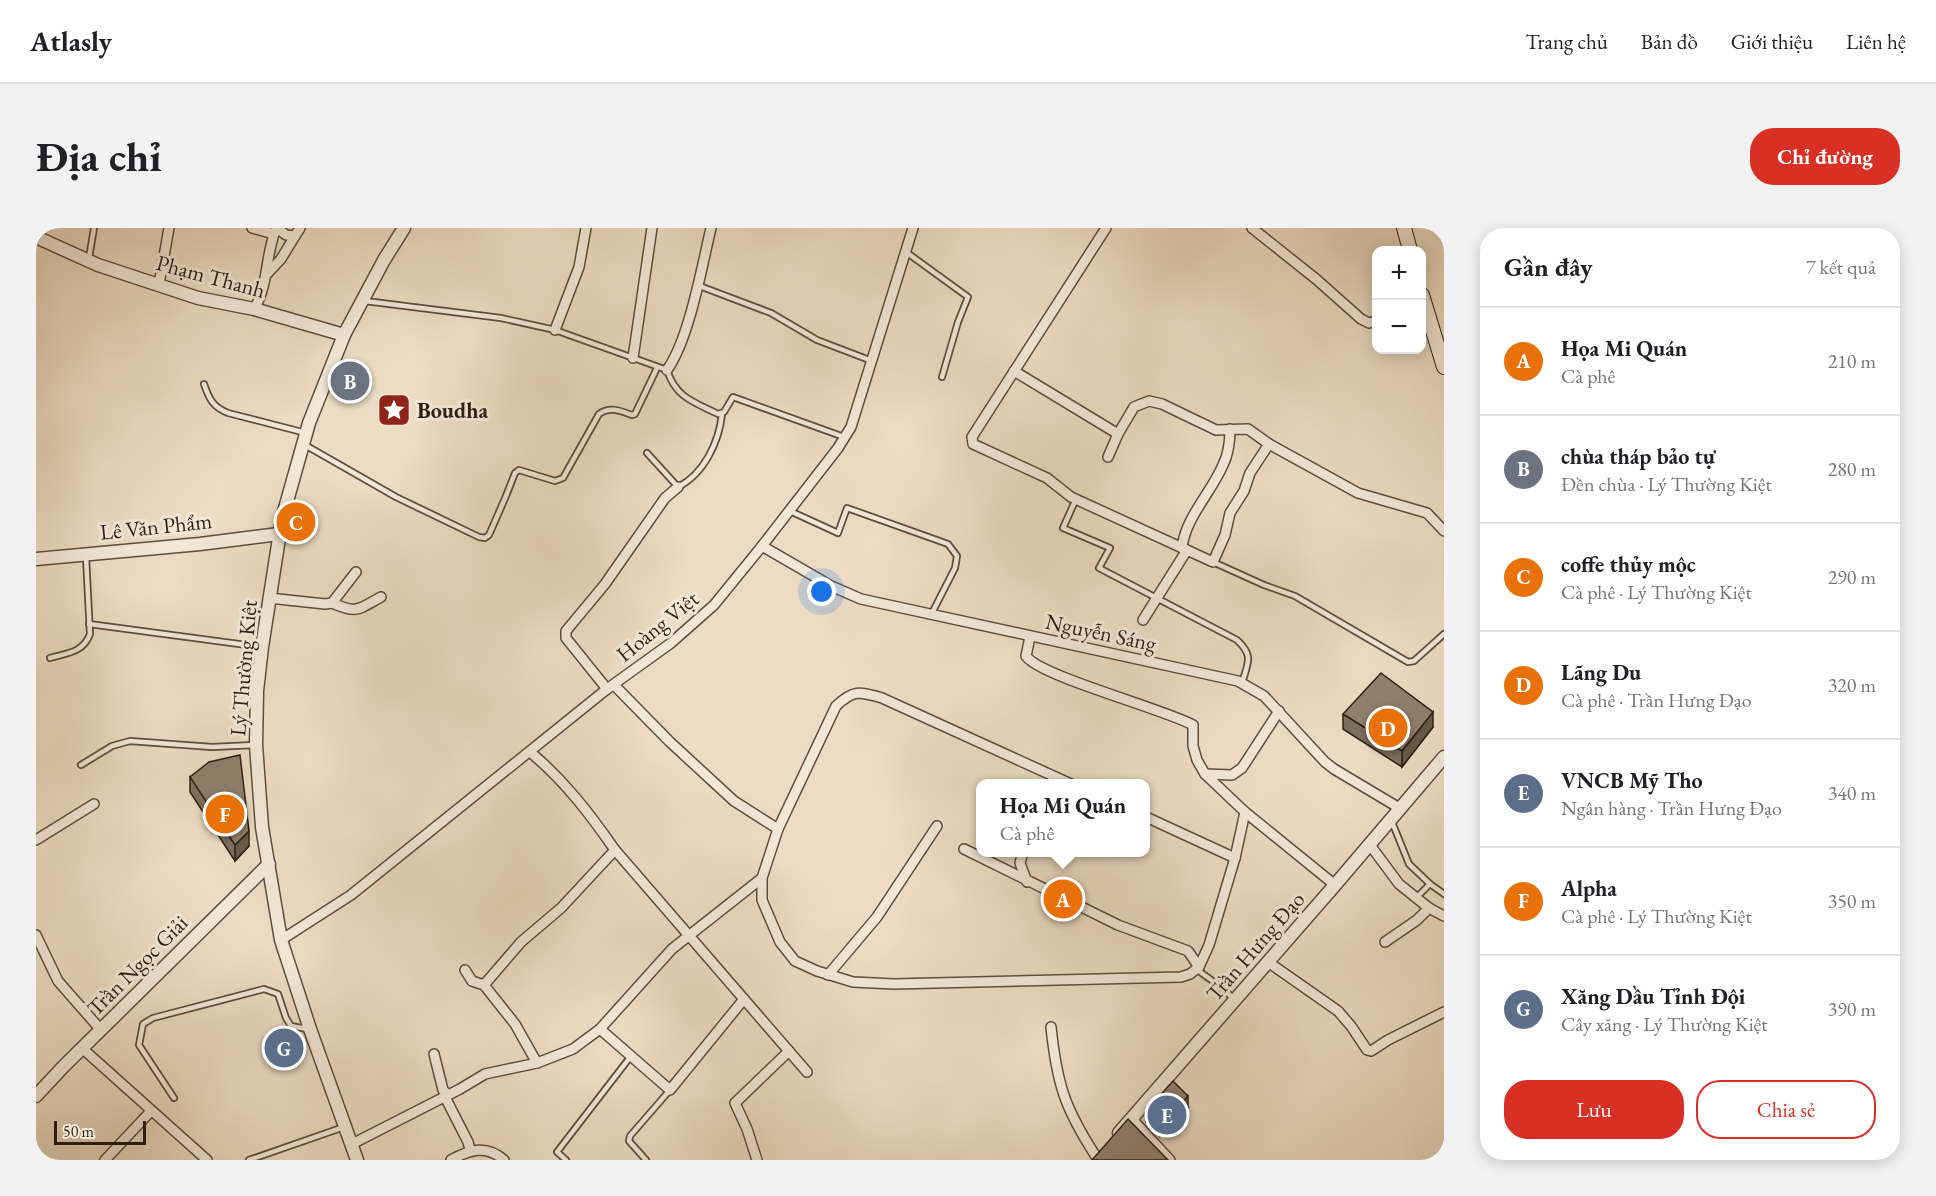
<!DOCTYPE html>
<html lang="vi">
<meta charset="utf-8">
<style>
:root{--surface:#fff;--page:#f2f2f2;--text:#202124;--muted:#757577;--line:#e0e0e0;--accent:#d93025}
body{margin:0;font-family:"EB Garamond",serif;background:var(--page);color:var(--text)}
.controls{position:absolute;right:18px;top:18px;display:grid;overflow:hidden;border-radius:12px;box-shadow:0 3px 15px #0003}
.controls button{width:54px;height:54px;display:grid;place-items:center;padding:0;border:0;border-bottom:2px solid var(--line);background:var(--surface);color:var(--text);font:30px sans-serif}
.scale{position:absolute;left:18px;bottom:15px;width:92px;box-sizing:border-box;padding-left:6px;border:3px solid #2e1f12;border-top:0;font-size:16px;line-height:21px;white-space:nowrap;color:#2e1f12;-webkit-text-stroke:4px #f2e8d8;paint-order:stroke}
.you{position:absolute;left:786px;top:364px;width:21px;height:21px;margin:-15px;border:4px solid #fff;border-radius:50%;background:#1a73e8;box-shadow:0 0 0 9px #1a73e833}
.badge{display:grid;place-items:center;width:39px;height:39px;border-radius:50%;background:var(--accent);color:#fff;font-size:20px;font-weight:700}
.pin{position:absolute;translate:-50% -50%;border:3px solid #fff;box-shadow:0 2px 6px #0006}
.popup{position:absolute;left:940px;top:551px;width:174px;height:78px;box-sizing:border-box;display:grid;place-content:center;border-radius:12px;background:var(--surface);filter:drop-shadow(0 2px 4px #0005);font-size:20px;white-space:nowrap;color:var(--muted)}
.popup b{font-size:22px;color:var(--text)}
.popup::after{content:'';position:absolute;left:50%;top:100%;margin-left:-12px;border:12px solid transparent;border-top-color:var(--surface)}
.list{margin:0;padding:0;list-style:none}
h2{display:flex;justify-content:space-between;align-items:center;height:78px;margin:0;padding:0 24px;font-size:26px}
h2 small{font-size:20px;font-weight:400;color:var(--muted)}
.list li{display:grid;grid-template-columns:39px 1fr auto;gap:18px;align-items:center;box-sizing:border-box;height:108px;padding:0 24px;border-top:2px solid var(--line)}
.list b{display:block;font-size:22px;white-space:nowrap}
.list p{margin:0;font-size:20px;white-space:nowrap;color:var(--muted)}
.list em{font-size:20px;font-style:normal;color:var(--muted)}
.actions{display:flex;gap:12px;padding:18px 24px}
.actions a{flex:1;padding:14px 0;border:2px solid var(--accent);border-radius:24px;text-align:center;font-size:21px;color:var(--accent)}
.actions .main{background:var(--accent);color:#fff}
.map{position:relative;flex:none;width:1408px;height:932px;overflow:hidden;border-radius:24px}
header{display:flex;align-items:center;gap:36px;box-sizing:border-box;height:84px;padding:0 30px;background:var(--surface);border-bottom:2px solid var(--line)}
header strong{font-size:28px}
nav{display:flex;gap:33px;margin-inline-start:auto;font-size:21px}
.intro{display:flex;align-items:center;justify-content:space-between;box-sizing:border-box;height:144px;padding:0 36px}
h1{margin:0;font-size:42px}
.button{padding:15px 27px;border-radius:24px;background:var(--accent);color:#fff;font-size:21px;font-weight:700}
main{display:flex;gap:36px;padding:0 36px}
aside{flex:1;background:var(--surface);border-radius:24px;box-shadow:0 3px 15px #0003}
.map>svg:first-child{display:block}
</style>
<header>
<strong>Atlasly</strong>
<nav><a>Trang chủ</a><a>Bản đồ</a><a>Giới thiệu</a><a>Liên hệ</a></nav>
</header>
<div class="intro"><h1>Địa chỉ</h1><a class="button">Chỉ đường</a></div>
<main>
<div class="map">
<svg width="1408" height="932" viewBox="0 0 1408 932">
<rect width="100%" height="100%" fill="#ebdcc3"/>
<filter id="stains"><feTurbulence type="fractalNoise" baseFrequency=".00333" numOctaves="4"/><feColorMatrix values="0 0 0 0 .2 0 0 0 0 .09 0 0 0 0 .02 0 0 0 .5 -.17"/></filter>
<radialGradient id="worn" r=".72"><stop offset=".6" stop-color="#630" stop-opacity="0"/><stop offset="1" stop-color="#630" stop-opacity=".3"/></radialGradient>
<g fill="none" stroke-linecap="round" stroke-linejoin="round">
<g stroke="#5d4e3e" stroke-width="8">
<g id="service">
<path d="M870 24 932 69 922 94 906 149"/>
<path d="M53 30 58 0"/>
<path d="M661 57 735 85 781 112 836 133"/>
<path d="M329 73 465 90 519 102 631 142C640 170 658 174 682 186L688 184 697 169 808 209"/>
<path d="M168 156C173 171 177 179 192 185L270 205"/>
<path d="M269 217 360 269 443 309 449 310 453 307 470 268 479 245 483 242 519 253 527 250 563 186C574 178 585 183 596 187L599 186 621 140"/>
<path d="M611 225 642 259C668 246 683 214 686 186"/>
<path d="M1040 271 1027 300 1074 320 1063 340 1201 412C1218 428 1212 434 1206 455"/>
<path d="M754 283 802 305 811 280 912 316 921 328 919 340 896 385"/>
<path d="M1177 334 1228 357 1259 368 1372 434 1378 433 1408 406"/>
<path d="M53 396 226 419"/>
<path d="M14 430C31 425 47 425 54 406L50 329"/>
<path d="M45 537 76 518 94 513 176 519 219 517"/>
<path d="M1356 594 1373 636 1394 656 1408 666"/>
<path d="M1381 669 1394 656"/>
<path d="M1160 741 1185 759 1198 771"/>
<path d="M138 870 103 817 107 796 117 790 228 761 242 766 250 790 255 798 271 801"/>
<path d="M213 932 308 899"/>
<path d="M530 932 521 924 595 828"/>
<path d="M610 932 593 913 594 908 634 862"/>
</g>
</g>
<g stroke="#5d4e3e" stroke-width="12">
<g id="minor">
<path d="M216 0 238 6"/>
<path d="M241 0 250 7 259 8 264 0"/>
<path d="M1070 0 936 209 937 216 1011 250 1035 269 1177 334 1189 307 1194 285 1208 263 1214 245 1233 216"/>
<path d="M1216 0 1280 51 1325 91 1333 95 1340 93"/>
<path d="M230 47 245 31 259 8"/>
<path d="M123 56 133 0"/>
<path d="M218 81C233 57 229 27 240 1"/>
<path d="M519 102 543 39 550 0"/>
<path d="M597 130 616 0"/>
<path d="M631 142C653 112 666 38 675 0"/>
<path d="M978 143 1082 206"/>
<path d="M1072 229 1082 206 1098 179 1113 173 1126 176 1180 202 1212 201 1233 216 1322 265 1391 285 1408 303"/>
<path d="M726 318 795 358 825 371 1202 453 1228 468 1289 534 1298 541 1365 581"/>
<path d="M1146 320C1149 290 1175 265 1187 237 1193 225 1194 213 1194 201"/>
<path d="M233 370 289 376 296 375 320 344"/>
<path d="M296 375C322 386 321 382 345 369"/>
<path d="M1107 392 1151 322"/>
<path d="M994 409 990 428C1003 448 1128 481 1157 497V518L1161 532 1169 546 1209 584 1299 657"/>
<path d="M578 457 634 514 698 573 742 601 726 650V672L744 714 759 733 781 743 817 754 858 756 1145 749 1154 746 1163 739 1173 717 1199 630 1209 584"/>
<path d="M571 461 530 410V403L569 356 629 270 642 259"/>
<path d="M494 524C528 552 554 586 579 622L771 844"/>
<path d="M1169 546 1196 547 1206 540 1243 483"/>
<path d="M1110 589 1199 630"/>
<path d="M742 601 800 478C817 462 823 463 846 470L1035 556"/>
<path d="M0 612 58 576"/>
<path d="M1334 617 1363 656 1393 680 1408 688"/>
<path d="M928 621 1082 697 1152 723 1163 739"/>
<path d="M987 624 984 635 991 654"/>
<path d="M0 707 22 753 65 802"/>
<path d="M245 712 315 667 571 461 635 415 678 377 726 318 802 220 815 199 877 0"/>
<path d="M1349 714 1381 692 1393 680"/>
<path d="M1232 734 1302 783 1315 798 1331 822 1335 823 1352 812 1408 784"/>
<path d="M429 742 436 753 448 757 479 796 501 835"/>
<path d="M792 747 841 689 901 598"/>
<path d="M448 757 485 714 525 680 579 622"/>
<path d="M708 771 634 862 564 801 636 721 726 650"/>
<path d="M1015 799C1021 857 1029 881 1061 930"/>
<path d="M47 821 171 932"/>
<path d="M398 826 407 862 412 867"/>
<path d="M409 869 432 914 434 922"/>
<path d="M1096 891 1134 932"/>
<path d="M316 916 424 861 449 846 501 835 537 821 564 801"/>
<path d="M69 932 115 883"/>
<path d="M415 932C433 922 450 916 468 932"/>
<path d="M721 932 711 901 699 875 753 823"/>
</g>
</g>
<g stroke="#5d4e3e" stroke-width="15">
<g id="tertiary">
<path d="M0 9 62 37 162 70 218 81 308 107"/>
<path d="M0 331 164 316 243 306"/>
<path d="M0 868 27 839 233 636"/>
<path d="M1083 905 1299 657 1408 529"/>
<path d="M321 932 274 801 245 712 226 599 220 517 221 463 226 419 246 291 273 195 308 107 348 32 368 0"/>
</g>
</g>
<g stroke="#2e1f12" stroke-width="16">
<g id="secondary">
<path d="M1368 0 1374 22"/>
<path d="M1386 67 1408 139"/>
</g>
</g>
<use href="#service" stroke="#f2e8d8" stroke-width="4.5"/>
<use href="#minor" stroke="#f2e8d8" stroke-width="9"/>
<use href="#tertiary" stroke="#f2e8d8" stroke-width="12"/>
<use href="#secondary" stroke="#f2e8d8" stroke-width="14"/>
</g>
<g fill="#7c6f5f" stroke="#2e1f12" stroke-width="1.5">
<path d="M1307 486 1397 499 1366 539 1307 501Z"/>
<path d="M154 549 213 618 199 633 154 564Z"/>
<path d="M1152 880 1124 908 1110 894V883Z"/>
</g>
<g fill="#655a4d" stroke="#2e1f12" stroke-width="1.5">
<path d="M1397 484V499L1366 539V523Z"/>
<path d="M213 603V618L199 633V617Z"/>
<path d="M1152 868V880L1124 908V897Z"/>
</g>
<g fill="#90816e" stroke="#2e1f12" stroke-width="1.5">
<path d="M1345 445 1397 484 1366 523 1307 486Z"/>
<path d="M204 527 213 603 199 617 154 549 173 534Z"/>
<path d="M1137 853 1152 868 1124 897 1110 883Z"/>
<path d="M1092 891 1132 932H1056Z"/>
</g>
<defs>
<g id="sight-square" transform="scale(1.725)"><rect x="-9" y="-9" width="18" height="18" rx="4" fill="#8f2418" stroke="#f2e8d8"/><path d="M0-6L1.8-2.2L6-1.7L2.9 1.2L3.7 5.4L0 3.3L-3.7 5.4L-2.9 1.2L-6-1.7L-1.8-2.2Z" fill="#fff"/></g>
</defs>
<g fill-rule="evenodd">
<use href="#sight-square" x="358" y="182"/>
</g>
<g text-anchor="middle" stroke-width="6" stroke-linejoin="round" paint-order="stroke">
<g font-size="22" fill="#2e1f12" stroke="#f2e8d8">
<text transform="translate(175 48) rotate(15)" y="8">Phạm Thanh</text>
<text transform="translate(120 298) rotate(-6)" y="8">Lê Văn Phẩm</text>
<text transform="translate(621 398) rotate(-39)" y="8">Hoàng Việt</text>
<text transform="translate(1065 404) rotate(12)" y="8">Nguyễn Sáng</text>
<text transform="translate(207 440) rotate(-85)" y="8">Lý Thường Kiệt</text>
<text transform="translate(1219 718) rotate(-49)" y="8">Trần Hưng Đạo</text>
<text transform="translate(101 737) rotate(-45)" y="8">Trần Ngọc Giải</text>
</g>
<g font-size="22" font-weight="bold" fill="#2e1f12" stroke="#f2e8d8" text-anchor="start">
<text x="381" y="190">Boudha</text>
</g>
</g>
<rect width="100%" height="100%" filter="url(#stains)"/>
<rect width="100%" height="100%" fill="url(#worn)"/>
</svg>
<div class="controls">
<button>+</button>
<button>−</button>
</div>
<div class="scale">50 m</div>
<div class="you"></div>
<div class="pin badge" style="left:1027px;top:671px;background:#e8710a">A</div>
<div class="popup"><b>Họa Mi Quán</b>Cà phê</div>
<div class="pin badge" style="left:314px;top:153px;background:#6b7280">B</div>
<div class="pin badge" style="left:260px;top:294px;background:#e8710a">C</div>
<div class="pin badge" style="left:1352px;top:500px;background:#e8710a">D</div>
<div class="pin badge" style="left:1131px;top:887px;background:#5c6f8a">E</div>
<div class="pin badge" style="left:189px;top:586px;background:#e8710a">F</div>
<div class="pin badge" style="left:248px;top:820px;background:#5c6f8a">G</div>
</div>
<aside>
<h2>Gần đây<small>7 kết quả</small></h2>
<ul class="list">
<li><span class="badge" style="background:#e8710a">A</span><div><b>Họa Mi Quán</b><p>Cà phê</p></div><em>210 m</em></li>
<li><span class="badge" style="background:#6b7280">B</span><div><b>chùa tháp bảo tự</b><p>Đền chùa · Lý Thường Kiệt</p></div><em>280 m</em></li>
<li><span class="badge" style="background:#e8710a">C</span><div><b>coffe thủy mộc</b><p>Cà phê · Lý Thường Kiệt</p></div><em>290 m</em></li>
<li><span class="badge" style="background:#e8710a">D</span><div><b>Lãng Du</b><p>Cà phê · Trần Hưng Đạo</p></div><em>320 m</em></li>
<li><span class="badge" style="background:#5c6f8a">E</span><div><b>VNCB Mỹ Tho</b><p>Ngân hàng · Trần Hưng Đạo</p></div><em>340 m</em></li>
<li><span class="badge" style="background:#e8710a">F</span><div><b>Alpha</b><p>Cà phê · Lý Thường Kiệt</p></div><em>350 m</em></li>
<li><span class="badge" style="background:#5c6f8a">G</span><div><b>Xăng Dầu Tỉnh Đội</b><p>Cây xăng · Lý Thường Kiệt</p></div><em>390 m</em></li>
</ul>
<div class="actions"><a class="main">Lưu</a><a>Chia sẻ</a></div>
</aside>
</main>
